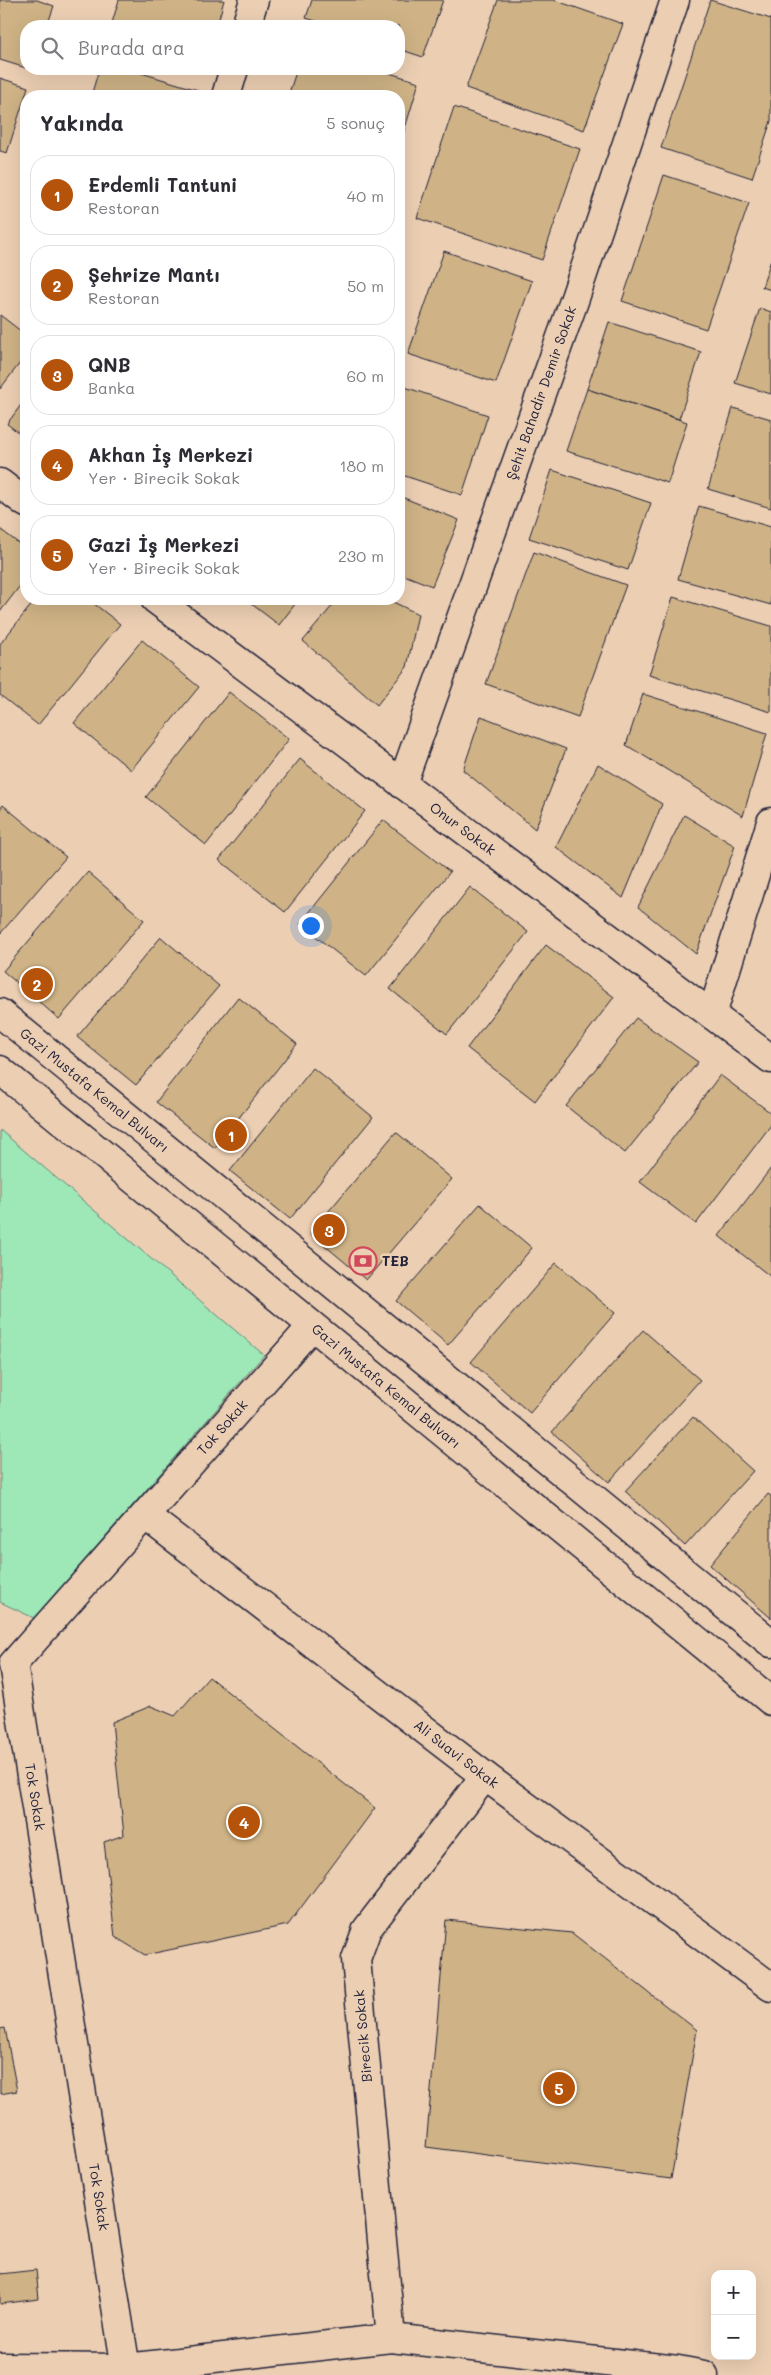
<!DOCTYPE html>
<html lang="tr">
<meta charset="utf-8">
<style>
:root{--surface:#fff;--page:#f2f2f3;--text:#2b2b33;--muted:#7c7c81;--line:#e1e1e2;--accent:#b45309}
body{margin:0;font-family:Mali,sans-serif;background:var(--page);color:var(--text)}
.controls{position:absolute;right:15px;bottom:15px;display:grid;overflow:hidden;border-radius:10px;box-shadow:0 5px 20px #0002}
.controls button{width:45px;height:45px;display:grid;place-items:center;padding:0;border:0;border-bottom:1px solid var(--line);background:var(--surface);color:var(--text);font:25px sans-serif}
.you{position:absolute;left:310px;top:925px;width:18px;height:18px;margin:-12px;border:4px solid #fff;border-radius:50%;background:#1a73e8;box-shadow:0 0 0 8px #1a73e833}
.badge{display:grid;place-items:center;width:32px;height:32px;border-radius:50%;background:var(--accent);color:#fff;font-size:16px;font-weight:700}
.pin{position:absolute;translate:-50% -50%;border:2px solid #fff;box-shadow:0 1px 5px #0006}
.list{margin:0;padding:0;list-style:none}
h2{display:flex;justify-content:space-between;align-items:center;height:65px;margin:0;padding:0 20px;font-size:21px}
h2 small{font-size:16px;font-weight:400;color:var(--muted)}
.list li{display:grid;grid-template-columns:32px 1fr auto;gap:15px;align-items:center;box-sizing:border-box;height:80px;margin:0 10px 10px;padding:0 10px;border:1px solid var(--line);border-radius:20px}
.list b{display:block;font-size:19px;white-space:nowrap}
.list p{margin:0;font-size:16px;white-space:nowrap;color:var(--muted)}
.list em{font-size:16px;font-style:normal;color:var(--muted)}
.icon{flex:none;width:28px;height:28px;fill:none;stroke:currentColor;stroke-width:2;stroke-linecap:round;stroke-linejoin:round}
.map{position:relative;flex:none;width:771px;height:2375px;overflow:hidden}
.search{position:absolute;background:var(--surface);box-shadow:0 5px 20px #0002;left:20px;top:20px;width:385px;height:55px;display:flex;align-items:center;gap:12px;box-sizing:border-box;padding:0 18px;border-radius:20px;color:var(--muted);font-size:19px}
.panel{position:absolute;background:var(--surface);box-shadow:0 5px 20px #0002;left:20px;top:90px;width:385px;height:515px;border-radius:20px}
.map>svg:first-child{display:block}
</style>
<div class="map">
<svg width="771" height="2375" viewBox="0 0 771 2375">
<rect width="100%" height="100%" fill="#eccfb3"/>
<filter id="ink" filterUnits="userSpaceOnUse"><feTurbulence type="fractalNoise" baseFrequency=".02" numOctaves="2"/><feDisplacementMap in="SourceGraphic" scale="10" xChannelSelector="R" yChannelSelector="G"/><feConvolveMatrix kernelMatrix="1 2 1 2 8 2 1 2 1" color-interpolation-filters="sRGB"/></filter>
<g filter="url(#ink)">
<path fill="#9ee8b7" stroke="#608579" d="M0 1130 264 1355 34 1618 0 1602Z"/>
<g fill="#cfb386" stroke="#22223b">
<path d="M0 0H37L54 6 47 26H26V68L0 60Z"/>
<path d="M119 0H224L217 26H111Z"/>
<path d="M312 0H443L423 57 399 49V26H332L306 18Z"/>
<path d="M498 0H554L623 24 584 130 466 88Z"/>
<path d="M710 0 771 19V121L752 178 661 148Z"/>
<path d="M99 69H128L198 90 196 96H91Z"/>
<path d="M297 69H376L419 82 403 135 399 133V96H288Z"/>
<path d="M0 78 28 87 7 153 0 151Z"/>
<path d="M454 107 580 149 542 260 417 218Z"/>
<path d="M664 175 749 203 706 329 622 301Z"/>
<path d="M444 251 532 281 496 383 408 354Z"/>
<path d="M771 260V290L762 287Z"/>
<path d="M760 308 771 312V394L735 383Z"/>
<path d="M0 315 26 335V355L0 389Z"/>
<path d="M609 322 701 352 679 419 587 389Z"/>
<path d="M399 385 488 415 462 495 399 474Z"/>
<path d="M587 389 687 422 668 483 566 451Z"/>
<path d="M26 398V438L7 424Z"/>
<path d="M733 408 771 419V508L708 489Z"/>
<path d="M552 470 651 503 628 570 529 538Z"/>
<path d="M399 496 459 520 432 586 399 573Z"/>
<path d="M699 506 771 527V605L678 579Z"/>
<path d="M0 529 26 549V578L0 612Z"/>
<path d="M534 552 626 585 578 717 486 684Z"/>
<path d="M673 597 771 626V712L649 675Z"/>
<path d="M36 599H88L120 624 38 725 0 695V644Z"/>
<path d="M245 599H299L279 625Z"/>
<path d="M338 599H387L418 614 407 667 377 705 303 641Z"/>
<path d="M142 640 199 687 131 770 74 723Z"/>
<path d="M229 692 289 739 206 845 146 797Z"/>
<path d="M643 694 767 733 743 816 626 745Z"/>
<path d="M481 716 566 749 535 829 463 770Z"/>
<path d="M300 759 365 811 285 912 219 860Z"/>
<path d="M598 764 662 804 623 898 556 847Z"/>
<path d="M3 805 66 857 0 934V809Z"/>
<path d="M684 815 735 846 696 954 638 907Z"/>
<path d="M383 820 450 872 366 976 300 924Z"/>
<path d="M88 872 144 920 59 1019 3 971Z"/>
<path d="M470 887 528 932 447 1034 390 989Z"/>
<path d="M161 937 219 986 136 1085 77 1037Z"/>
<path d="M546 945 614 997 535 1101 467 1048Z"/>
<path d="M238 997 297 1044 215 1148 156 1102Z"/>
<path d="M636 1018 698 1062 625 1153 566 1106Z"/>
<path d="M313 1068 373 1117 290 1219 230 1171Z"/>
<path d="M720 1075 771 1113V1125L696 1224 640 1182Z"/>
<path d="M396 1132 452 1179 366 1280 310 1233Z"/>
<path d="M771 1168V1277L719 1236Z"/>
<path d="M480 1204 532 1248 448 1345 396 1301Z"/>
<path d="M556 1263 615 1313 530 1413 471 1362Z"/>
<path d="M643 1330 700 1380 609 1482 552 1432Z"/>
<path d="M693 1417 753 1471 685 1546 625 1491Z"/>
<path d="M768 1494 771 1496V1618L710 1565Z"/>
<path d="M209 1677 375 1808 288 1925 145 1955 115 1937 104 1842 124 1835 112 1722 151 1706 175 1716Z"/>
<path d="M446 1920 572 1933 697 2030 671 2179 426 2147Z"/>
<path d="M5 2028 17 2091 0 2094V2029Z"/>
<path d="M36 2270 39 2299 0 2304V2274Z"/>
</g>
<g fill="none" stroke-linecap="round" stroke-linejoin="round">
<g stroke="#22223b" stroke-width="31">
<g id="minor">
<path d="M246 26 254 0"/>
<path d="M226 96 234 69"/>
<path d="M0 483 26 503"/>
<path id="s1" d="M155 599 771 1059"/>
<path id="s2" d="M402 784 575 298 675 0"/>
<path d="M712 1015 771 822"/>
<path id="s3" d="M146 1516 485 1776 771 1987"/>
<path d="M391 2338 356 1959 367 1929 485 1776"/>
<path d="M0 2367 126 2368 391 2338 678 2370 704 2375"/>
<path id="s4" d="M127 2375 13 1664 312 1326"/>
</g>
</g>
<g stroke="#22223b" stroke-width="31">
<g id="major">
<path id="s5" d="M0 1013 771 1643"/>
<path id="s6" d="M0 1070 771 1701"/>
</g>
</g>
<use href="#minor" stroke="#eccfb3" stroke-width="28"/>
<use href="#major" stroke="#eccfb3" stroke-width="28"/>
</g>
</g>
<defs>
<g id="bank-ring" transform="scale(1.4375)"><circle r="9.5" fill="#eccfb3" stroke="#d1495b" stroke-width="1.5"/><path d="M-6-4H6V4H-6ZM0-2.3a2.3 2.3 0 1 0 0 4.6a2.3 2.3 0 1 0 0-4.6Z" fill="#d1495b"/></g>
</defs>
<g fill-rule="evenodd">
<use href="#bank-ring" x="363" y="1261"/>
</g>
<g text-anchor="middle" stroke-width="5" stroke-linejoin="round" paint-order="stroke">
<g font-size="14" fill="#22223b" stroke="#eccfb3">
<text dy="5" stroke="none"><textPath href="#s2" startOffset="415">Şehit Bahadir Demir Sokak</textPath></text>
<text dy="5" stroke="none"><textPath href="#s1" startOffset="384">Onur Sokak</textPath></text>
<text dy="5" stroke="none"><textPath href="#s5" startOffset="122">Gazi Mustafa Kemal Bulvarı</textPath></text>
<text dy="5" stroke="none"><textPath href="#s6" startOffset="499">Gazi Mustafa Kemal Bulvarı</textPath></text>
<text dy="5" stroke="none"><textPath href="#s4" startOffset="1036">Tok Sokak</textPath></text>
<text dy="5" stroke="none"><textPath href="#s3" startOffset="391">Ali Suavi Sokak</textPath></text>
<text transform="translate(35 1797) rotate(81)" y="5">Tok Sokak</text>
<text transform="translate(363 2036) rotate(-95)" y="5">Birecik Sokak</text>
<text transform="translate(99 2197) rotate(81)" y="5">Tok Sokak</text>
</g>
<g font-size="14" font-weight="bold" fill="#22223b" stroke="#eccfb3" text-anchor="start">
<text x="382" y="1266">TEB</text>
</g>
</g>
</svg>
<div class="controls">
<button>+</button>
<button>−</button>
</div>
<div class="you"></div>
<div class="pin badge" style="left:231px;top:1135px">1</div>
<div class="pin badge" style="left:37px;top:984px">2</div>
<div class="pin badge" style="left:329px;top:1230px">3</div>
<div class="pin badge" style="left:244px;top:1822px">4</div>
<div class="pin badge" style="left:559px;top:2088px">5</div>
<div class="search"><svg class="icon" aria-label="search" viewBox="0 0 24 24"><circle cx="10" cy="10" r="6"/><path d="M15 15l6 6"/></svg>Burada ara</div>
<section class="panel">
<h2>Yakında<small>5 sonuç</small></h2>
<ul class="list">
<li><span class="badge">1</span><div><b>Erdemli Tantuni</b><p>Restoran</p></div><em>40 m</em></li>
<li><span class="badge">2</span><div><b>Şehrize Mantı</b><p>Restoran</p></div><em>50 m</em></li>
<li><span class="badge">3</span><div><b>QNB</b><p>Banka</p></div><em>60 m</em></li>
<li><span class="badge">4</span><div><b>Akhan İş Merkezi</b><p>Yer · Birecik Sokak</p></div><em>180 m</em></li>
<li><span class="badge">5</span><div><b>Gazi İş Merkezi</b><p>Yer · Birecik Sokak</p></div><em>230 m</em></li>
</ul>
</section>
</div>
